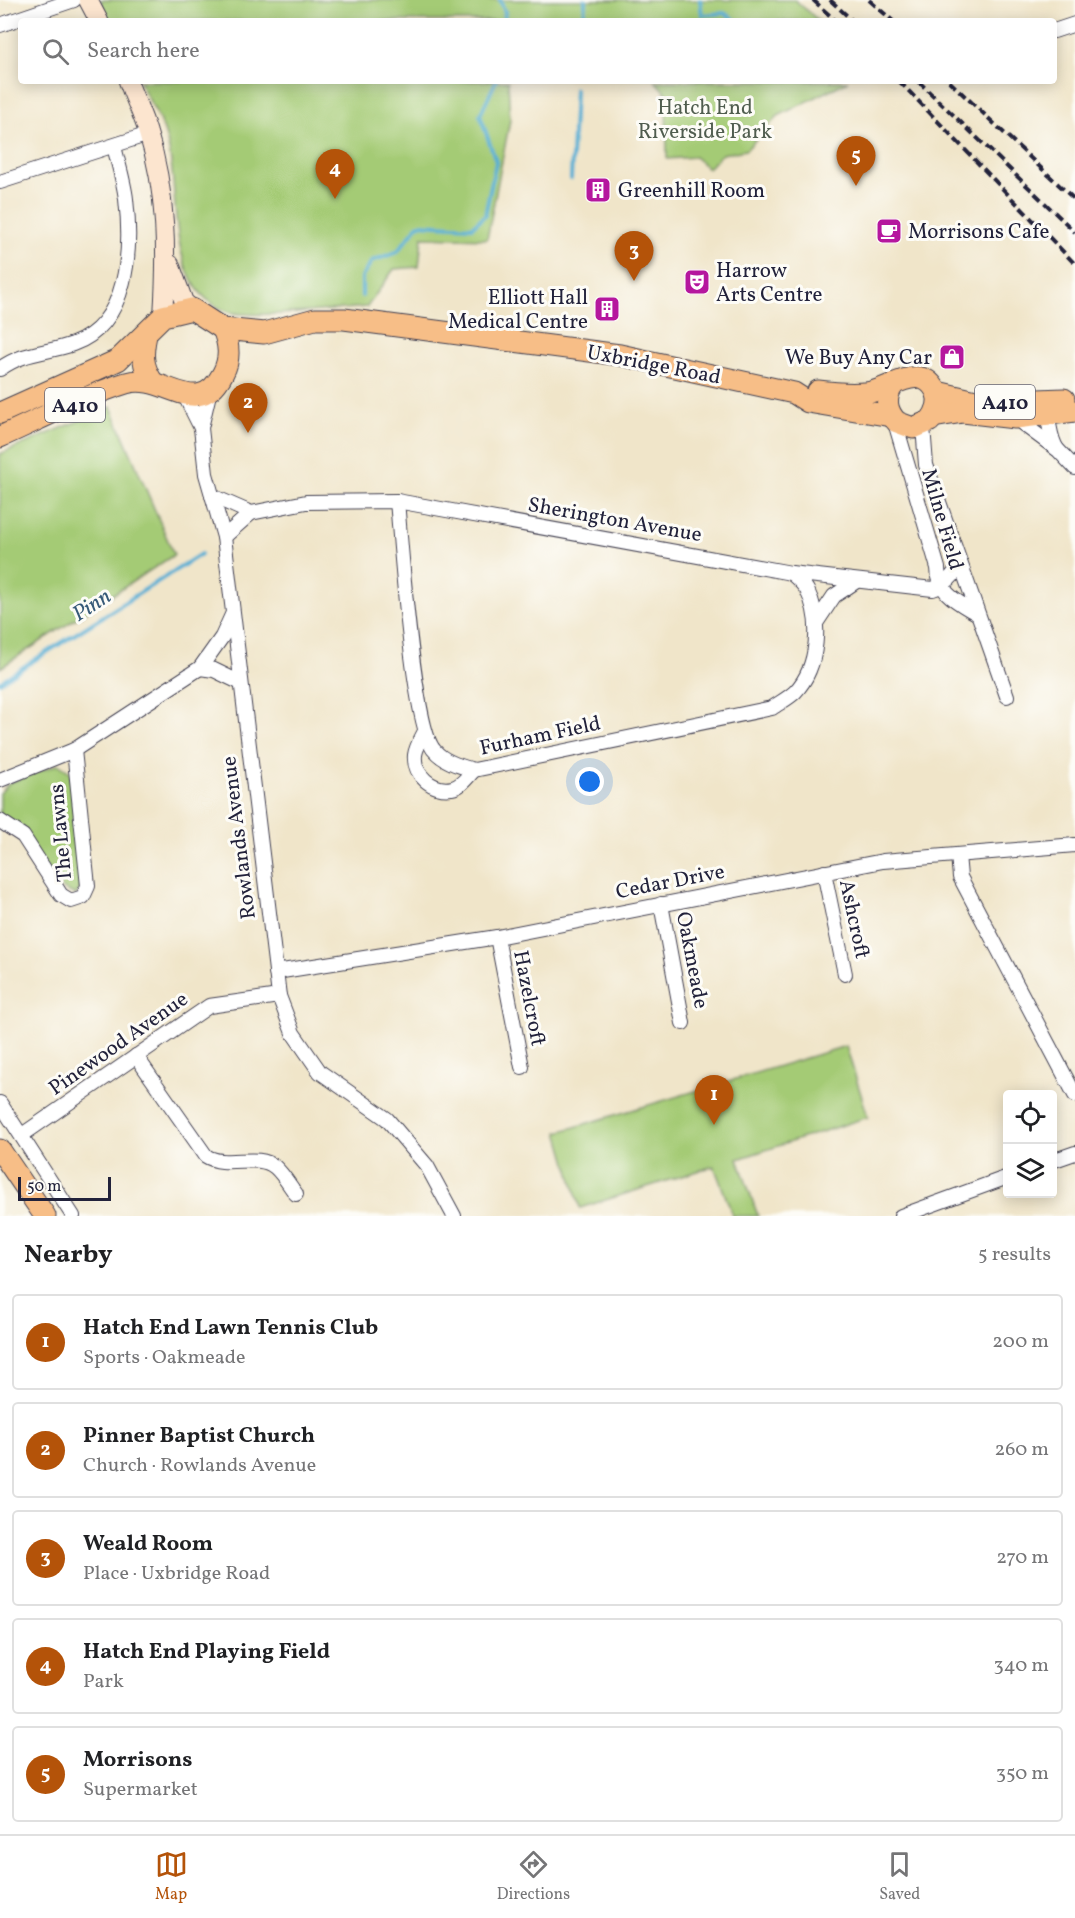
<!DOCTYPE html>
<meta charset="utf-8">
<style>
:root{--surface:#fff;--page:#f6f6f6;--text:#202124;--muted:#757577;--line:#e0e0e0;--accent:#b45309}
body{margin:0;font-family:Vollkorn,serif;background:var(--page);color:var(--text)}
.controls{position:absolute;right:18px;bottom:18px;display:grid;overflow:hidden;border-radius:6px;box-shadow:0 3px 15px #0003}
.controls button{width:54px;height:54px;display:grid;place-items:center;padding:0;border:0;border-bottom:2px solid var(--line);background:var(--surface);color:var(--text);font:30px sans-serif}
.scale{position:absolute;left:18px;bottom:15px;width:93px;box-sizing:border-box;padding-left:6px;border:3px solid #22223b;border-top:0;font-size:16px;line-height:21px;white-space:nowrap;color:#22223b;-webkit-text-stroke:4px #fdfcf7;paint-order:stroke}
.you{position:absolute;left:590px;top:782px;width:21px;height:21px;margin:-15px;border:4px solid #fff;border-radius:50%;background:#1a73e8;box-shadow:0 0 0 9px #1a73e833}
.badge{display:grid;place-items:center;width:39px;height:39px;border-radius:50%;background:var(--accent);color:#fff;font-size:20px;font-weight:700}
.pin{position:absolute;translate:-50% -50px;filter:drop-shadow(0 2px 3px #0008)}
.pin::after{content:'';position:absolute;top:32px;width:21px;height:18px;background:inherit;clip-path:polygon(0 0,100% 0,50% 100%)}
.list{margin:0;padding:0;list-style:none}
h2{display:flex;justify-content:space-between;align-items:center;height:78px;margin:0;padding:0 24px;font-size:26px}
h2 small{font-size:20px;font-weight:400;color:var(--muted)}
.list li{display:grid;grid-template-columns:39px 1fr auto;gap:18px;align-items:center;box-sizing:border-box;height:96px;margin:0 12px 12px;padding:0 12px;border:2px solid var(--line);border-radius:6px}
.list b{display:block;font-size:22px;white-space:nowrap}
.list p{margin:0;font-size:20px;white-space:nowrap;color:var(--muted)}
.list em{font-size:20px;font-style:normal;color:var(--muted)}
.icon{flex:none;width:33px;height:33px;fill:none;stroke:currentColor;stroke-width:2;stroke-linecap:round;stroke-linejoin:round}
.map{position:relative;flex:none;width:1075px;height:1216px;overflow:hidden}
.search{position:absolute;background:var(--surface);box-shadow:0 3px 15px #0003;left:18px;right:18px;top:18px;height:66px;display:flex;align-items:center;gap:15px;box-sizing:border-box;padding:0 21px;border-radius:6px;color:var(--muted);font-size:22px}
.sheet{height:618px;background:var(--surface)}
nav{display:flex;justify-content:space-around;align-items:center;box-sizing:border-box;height:84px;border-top:2px solid var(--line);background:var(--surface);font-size:16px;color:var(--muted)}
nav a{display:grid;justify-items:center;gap:3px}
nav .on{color:var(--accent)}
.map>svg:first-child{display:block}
</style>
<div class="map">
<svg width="1075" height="1216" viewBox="0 0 1075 1216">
<rect width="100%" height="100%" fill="#fdfcf7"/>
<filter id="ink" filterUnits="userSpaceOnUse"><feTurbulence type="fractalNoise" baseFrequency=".0167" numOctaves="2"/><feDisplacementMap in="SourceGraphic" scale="12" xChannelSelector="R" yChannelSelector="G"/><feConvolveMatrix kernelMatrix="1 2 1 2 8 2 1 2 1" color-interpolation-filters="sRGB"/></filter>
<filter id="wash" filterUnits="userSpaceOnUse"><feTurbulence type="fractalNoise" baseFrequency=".008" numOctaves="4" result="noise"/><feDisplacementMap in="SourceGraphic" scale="24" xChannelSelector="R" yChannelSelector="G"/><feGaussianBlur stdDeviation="1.35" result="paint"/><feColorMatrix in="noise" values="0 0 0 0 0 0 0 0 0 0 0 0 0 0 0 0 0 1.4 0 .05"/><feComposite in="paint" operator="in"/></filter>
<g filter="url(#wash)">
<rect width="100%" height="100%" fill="#f0e5c9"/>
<g fill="#a4cb75" stroke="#637658" stroke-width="1.5">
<path d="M100 0H795L819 21H110Z"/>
<path d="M139 81H508L510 120 487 239 422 237 419 267 394 269 367 307C338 309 248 320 226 311 161 285 183 188 165 134 160 116 147 98 139 81Z"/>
<path d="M655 81H848L778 116 746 150 722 154 708 168 695 157 667 159 666 93Z"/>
<path d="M111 407 174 555 0 668V454Z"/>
<path d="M58 764 70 772 83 885 76 895 63 889 0 815V793L9 783Z"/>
<path d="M846 1046 868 1117 738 1159 758 1216H733L714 1166 580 1208 558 1132Z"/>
</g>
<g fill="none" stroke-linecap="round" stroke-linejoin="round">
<g stroke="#57afd4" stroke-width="4">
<path d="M500 0 505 12 504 21"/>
<path d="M700 0 702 15 724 13 736 21"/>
<path d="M584 21 585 0"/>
<path d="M571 179 575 89"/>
<path d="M362 296V277L372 261 397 252 419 224 472 227 485 215 496 162 480 115 496 81"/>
<path d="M0 682 201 554"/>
</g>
</g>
</g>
<g filter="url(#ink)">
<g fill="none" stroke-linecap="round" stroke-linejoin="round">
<g stroke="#413f50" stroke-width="16">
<g id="street">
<path d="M0 25 74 0"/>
<path d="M1054 31 1075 24"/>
<path d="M0 182 149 134"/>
<path d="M0 369C22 352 48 353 73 344 129 324 132 249 126 199 124 182 118 163 114 146"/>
<path d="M185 396 201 428 206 474 224 537 279 996 293 1033 320 1072 387 1119 427 1166 454 1216"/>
<path d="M1044 408C1051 421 1048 435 1057 449"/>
<path d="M1015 418 1058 450 1075 468"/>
<path d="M894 419 938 568C938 593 956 601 976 613"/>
<path d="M923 426 926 465 1007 696"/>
<path d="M201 428 210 390"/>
<path d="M212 496 251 513 224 537"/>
<path d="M397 501C401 543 413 726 434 750 444 762 460 766 474 770L772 708C779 703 789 698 795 692 819 667 822 620 807 590 803 583 797 578 791 573"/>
<path d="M251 513 306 502 397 501 791 573 933 589C945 585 955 575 960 564"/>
<path d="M816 623 834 596 855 582"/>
<path d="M200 668 214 670 241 683"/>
<path d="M424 733C421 739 416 747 415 755 413 775 433 792 452 788 461 787 468 776 474 770"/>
<path d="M0 780 74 750 200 668 222 637 232 615"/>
<path d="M0 821 23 836 61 895 71 901 83 897 88 886 74 750"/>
<path d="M958 855 960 877 1075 1095"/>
<path d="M824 872 845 974"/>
<path d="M661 904 683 1023"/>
<path d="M497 937 522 1067"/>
<path d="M276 972 497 937 883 861 1075 845"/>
<path d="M136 1056 206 1156C226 1169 257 1152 275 1167 283 1174 290 1186 296 1194"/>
<path d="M0 1103 73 1216"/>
<path d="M22 1135 209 1006 279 996"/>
<path d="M1052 1161 1075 1153"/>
<path d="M901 1216 1008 1177"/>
</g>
</g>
<g stroke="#413f50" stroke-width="20">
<g id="secondary">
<path d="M88 0 99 21"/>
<path d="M128 81C134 98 143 115 148 133 167 192 167 255 163 316"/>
<path d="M170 264 184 302 192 309"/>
</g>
</g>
<g stroke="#413f50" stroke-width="23">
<g id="primary">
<path d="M146 335C142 354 142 365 152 381"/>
<path d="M818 391C834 393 850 394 865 393 888 392 920 360 936 391 941 402 937 412 930 421L913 428 897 422C886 411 884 397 894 384"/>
<path d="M937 392 980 402 1064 399"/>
<path d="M0 413 118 360 163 316 192 309 223 329 264 333 315 319H344L620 355 794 393 808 402 891 416"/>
<path d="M933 417 963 412 1015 418 1075 411"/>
<path d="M0 437C40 419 84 396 126 383 164 371 197 423 223 373 231 358 229 344 223 329"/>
<path d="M0 1150 45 1216"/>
</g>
</g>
<use href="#street" stroke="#fff" stroke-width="14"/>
<use href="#secondary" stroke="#fce5cf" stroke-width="18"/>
<use href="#primary" stroke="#f7be87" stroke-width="21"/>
<g stroke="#22223b" stroke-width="4" stroke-dasharray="9 4.5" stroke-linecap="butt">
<path d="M813 0 836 21"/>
<path d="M830 0 853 21"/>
<path d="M869 0 893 21"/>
<path d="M899 81 1075 264"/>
<path d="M918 81 1075 232"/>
<path d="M949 81 1075 200"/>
</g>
</g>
</g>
<defs>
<g id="building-square" transform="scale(1.35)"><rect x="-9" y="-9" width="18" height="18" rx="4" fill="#b5179e" stroke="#fdfcf7"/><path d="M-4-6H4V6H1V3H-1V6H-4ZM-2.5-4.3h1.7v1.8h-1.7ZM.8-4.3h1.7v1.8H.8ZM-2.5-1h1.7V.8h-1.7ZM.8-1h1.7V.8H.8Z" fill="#fff"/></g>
<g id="cafe-square" transform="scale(1.35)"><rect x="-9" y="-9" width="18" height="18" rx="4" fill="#b5179e" stroke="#fdfcf7"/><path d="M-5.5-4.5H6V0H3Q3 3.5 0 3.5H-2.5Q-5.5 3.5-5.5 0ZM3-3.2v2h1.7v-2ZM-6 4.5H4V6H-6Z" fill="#fff"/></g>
<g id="theatre-square" transform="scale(1.35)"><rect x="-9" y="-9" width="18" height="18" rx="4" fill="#b5179e" stroke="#fdfcf7"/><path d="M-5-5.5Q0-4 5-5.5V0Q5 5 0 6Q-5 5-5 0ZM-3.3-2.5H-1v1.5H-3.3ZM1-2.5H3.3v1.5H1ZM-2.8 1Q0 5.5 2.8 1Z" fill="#fff"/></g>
<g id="shop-square" transform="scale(1.35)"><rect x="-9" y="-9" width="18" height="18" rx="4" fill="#b5179e" stroke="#fdfcf7"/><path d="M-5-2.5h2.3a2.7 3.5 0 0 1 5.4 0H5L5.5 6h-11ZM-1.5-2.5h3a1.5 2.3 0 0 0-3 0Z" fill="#fff"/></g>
</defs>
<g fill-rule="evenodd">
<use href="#building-square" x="598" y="190"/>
<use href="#cafe-square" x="889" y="231"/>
<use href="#theatre-square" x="697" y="282"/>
<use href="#building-square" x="607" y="309"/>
<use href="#shop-square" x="952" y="357"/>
</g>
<g text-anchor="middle" stroke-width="6" stroke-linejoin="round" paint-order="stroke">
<g fill="#fdfcf7" stroke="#646373" stroke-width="1.5">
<rect x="975" y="385" width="60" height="34" rx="4.5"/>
<rect x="45" y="388" width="60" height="34" rx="4.5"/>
</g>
<g font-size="20" font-weight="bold" fill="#22223b">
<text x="1005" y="409">A410</text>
<text x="75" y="412">A410</text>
</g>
<g font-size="21" fill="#505d4f" stroke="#fdfcf7">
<text x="705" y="114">Hatch End<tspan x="705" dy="24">Riverside Park</tspan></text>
</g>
<g font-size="21" fill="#22223b" stroke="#fdfcf7" text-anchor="start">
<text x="618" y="197">Greenhill Room</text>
<text x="908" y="238">Morrisons Cafe</text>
<text x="716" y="277">Harrow<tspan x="716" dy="24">Arts Centre</tspan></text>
<text x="588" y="304" text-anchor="end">Elliott Hall<tspan x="588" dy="24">Medical Centre</tspan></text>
<text x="932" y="364" text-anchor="end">We Buy Any Car</text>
</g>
<g font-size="21" fill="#22223b" stroke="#fdfcf7">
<text transform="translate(654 364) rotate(11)" y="7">Uxbridge Road</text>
<text transform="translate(615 519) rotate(10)" y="7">Sherington Avenue</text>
<text transform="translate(943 519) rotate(74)" y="7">Milne Field</text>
<text transform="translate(540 735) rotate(-12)" y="7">Furham Field</text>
<text transform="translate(60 833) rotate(-95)" y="7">The Lawns</text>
<text transform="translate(238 838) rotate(-97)" y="7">Rowlands Avenue</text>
<text transform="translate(670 881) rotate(-11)" y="7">Cedar Drive</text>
<text transform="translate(855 919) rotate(78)" y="7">Ashcroft</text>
<text transform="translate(693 960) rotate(79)" y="7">Oakmeade</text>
<text transform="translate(530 998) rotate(79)" y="7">Hazelcroft</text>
<text transform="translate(118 1043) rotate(-35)" y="7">Pinewood Avenue</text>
</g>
<g font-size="22" font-style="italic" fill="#375a78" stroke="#fdfcf7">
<text transform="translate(91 604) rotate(-33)" y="8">Pinn</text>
</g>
</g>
</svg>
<div class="controls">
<button><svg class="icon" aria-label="locate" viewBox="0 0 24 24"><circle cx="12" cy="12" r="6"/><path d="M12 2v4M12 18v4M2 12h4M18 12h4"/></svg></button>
<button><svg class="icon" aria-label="layers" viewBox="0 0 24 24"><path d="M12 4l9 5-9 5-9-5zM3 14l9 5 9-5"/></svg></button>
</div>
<div class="scale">50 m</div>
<div class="you"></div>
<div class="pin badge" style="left:714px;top:1125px">1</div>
<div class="pin badge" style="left:248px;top:433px">2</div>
<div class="pin badge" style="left:634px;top:281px">3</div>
<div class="pin badge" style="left:335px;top:199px">4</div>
<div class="pin badge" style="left:856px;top:186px">5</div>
<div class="search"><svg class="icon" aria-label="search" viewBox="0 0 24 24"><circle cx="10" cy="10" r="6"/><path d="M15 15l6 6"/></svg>Search here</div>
</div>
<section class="sheet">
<h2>Nearby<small>5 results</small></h2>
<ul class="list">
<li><span class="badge">1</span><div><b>Hatch End Lawn Tennis Club</b><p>Sports · Oakmeade</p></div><em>200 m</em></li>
<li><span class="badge">2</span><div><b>Pinner Baptist Church</b><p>Church · Rowlands Avenue</p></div><em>260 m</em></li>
<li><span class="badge">3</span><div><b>Weald Room</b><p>Place · Uxbridge Road</p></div><em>270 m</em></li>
<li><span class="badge">4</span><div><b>Hatch End Playing Field</b><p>Park</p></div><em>340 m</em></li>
<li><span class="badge">5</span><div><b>Morrisons</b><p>Supermarket</p></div><em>350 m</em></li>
</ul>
</section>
<nav>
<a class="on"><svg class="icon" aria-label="map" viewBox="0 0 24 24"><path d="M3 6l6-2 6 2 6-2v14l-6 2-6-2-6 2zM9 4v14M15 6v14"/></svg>Map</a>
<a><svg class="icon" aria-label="directions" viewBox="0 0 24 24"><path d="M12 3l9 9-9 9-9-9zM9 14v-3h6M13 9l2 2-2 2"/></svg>Directions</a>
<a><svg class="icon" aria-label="saved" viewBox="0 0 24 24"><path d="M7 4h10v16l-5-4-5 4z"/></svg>Saved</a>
</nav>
